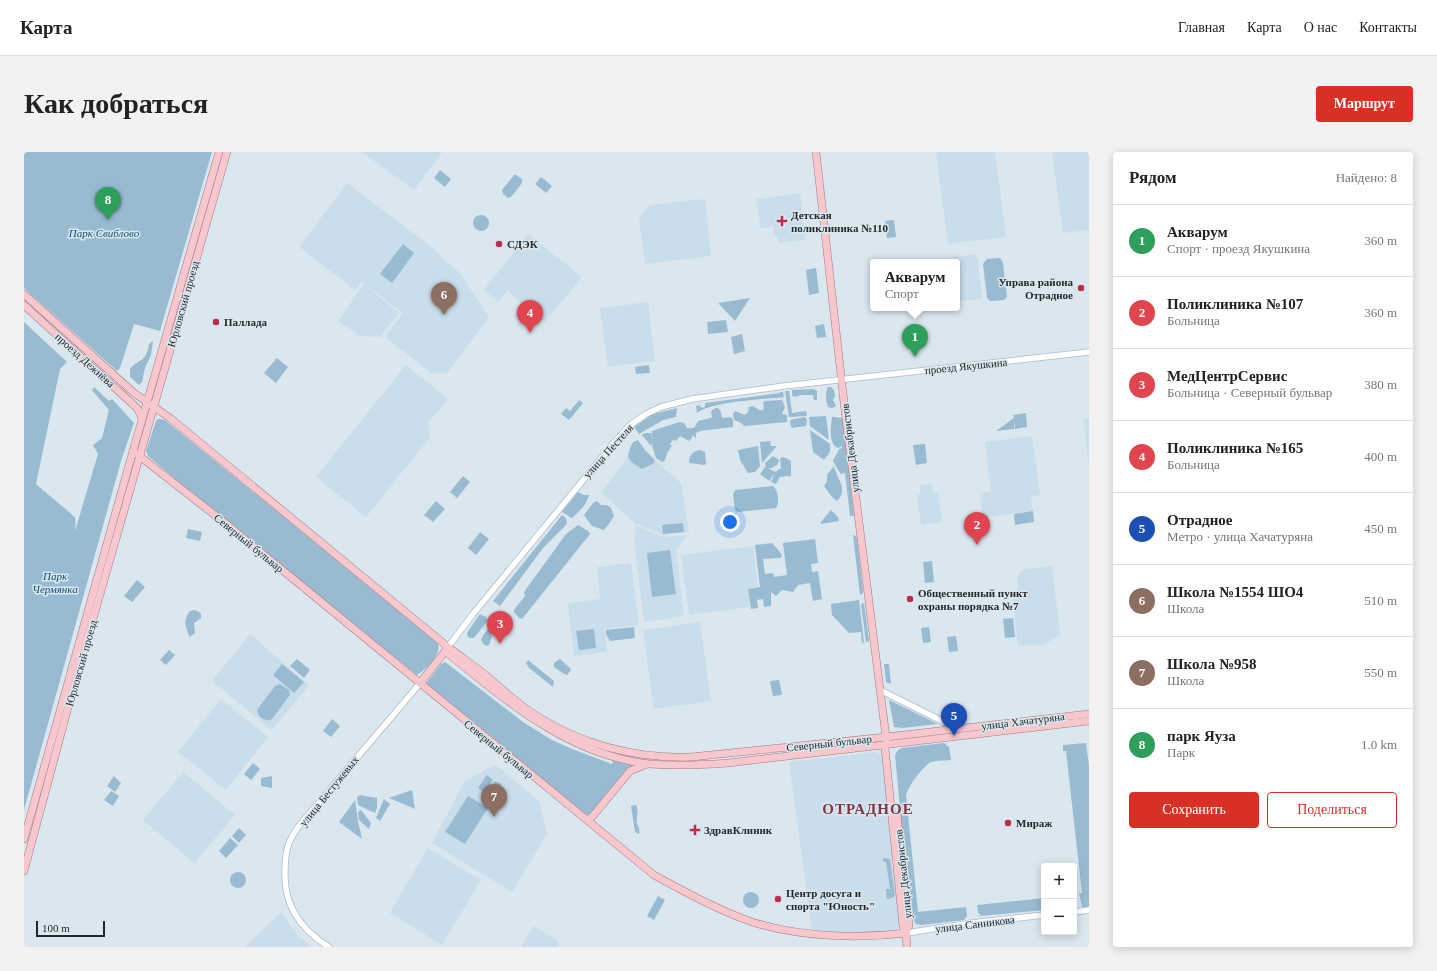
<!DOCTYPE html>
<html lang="ru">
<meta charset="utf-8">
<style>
:root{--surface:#fff;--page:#f2f2f2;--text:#222;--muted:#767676;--line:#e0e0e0;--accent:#d93025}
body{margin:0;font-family:"Times New Roman",serif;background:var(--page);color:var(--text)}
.controls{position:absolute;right:12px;bottom:12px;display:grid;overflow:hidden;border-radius:4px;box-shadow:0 2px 10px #0003}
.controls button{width:36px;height:36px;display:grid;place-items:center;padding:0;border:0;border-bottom:1px solid var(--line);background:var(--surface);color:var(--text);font:20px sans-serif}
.scale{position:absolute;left:12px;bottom:10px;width:69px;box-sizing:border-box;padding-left:4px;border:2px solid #23282b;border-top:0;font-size:11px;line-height:14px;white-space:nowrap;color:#23282b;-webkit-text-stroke:3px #dae7ef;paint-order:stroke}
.you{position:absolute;left:706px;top:370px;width:14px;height:14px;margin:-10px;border:3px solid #fff;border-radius:50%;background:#1a73e8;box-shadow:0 0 0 6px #1a73e833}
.badge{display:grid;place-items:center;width:26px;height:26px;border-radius:50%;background:var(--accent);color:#fff;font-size:13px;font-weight:700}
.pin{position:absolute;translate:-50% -33px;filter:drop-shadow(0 1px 2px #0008)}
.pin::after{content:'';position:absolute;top:21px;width:14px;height:12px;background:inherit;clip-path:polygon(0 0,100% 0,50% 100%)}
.popup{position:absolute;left:846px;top:107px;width:90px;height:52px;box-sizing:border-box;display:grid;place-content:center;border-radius:4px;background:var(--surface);filter:drop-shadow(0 1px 3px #0005);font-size:13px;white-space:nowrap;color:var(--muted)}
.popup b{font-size:15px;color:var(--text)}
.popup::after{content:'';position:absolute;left:50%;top:100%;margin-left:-8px;border:8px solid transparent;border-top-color:var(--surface)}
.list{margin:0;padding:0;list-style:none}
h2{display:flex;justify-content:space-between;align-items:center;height:52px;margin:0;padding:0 16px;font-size:17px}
h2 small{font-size:13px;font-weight:400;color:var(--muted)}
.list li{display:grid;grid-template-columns:26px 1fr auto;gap:12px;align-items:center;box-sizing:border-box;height:72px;padding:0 16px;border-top:1px solid var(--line)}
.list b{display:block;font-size:15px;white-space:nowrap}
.list p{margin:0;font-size:13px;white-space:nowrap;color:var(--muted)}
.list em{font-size:13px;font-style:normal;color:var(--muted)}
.actions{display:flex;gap:8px;padding:12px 16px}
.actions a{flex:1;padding:9px 0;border:1px solid var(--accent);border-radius:4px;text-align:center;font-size:14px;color:var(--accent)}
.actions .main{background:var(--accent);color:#fff}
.map{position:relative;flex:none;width:1065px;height:795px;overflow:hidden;border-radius:4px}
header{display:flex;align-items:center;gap:24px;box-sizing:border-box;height:56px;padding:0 20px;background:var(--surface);border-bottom:1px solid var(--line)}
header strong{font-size:19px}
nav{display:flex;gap:22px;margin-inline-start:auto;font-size:14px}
.intro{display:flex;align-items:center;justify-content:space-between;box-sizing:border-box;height:96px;padding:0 24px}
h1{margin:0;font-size:28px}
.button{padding:10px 18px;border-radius:4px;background:var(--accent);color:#fff;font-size:14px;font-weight:700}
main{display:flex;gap:24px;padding:0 24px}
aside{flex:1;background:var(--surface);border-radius:4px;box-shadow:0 2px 10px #0003}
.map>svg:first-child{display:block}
</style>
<header>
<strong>Карта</strong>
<nav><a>Главная</a><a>Карта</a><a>О нас</a><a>Контакты</a></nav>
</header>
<div class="intro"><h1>Как добраться</h1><a class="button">Маршрут</a></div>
<main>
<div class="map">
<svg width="1065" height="795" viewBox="0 0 1065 795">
<rect width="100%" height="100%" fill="#dae7ef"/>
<g fill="#caddea">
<path d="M338 0H418L390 38Z"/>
<path d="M912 0H971L982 85 924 92Z"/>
<path d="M1028 0H1065V78L1039 81Z"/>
<path d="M323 31 410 97 418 106 435 120 465 165 423 221 408 222 361 185 379 161 338 130 331 138 275 95Z"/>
<path d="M776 41 782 88 755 91 754 85H751L749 73H748V75L737 76 732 47Z"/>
<path d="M681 47 687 104 621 112 615 66 626 53Z"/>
<path d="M504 82 558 125 521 170 483 139 474 150 460 138Z"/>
<path d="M953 102 958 147 935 149 933 131V110H931L930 105Z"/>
<path d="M340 132 375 161 356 185 336 184 314 169Z"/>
<path d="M624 150 631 209 584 215 576 156Z"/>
<path d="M382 213 424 247 404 271 406 285 342 365 292 325Z"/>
<path d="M1060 267H1065V318Z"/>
<path d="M1008 284 1016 343 1007 344 1009 359 959 366 956 341 967 340 961 290Z"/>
<path d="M613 293 657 331 665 380 639 383 611 371 577 341Z"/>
<path d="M908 332 909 341 914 340 918 370 897 373 893 343 897 342 895 333Z"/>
<path d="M612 374 639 385 663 383 652 398 660 464 620 470 610 387Z"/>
<path d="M729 394 734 435 724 436 726 455 665 463 657 403Z"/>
<path d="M607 411 615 473 581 477 583 500 550 504 544 451 576 447 573 415Z"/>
<path d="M1028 414 1036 482 1020 493 994 494 988 443 994 436 993 426 998 418Z"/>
<path d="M676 470 687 549 630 557 619 478Z"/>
<path d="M226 482 285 533 248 578 188 529Z"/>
<path d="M197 547 244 585 202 638 154 600Z"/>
<path d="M851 600 857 602 859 606 876 771 873 777 870 779 827 782 788 779 765 610Z"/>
<path d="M472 613 515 649 523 682 488 740 408 691 441 629Z"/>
<path d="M159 620 211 663 170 711 119 668Z"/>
<path d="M404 696 457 728 418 793 366 761Z"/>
<path d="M257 760 274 784 289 795H221Z"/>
<path d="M509 774 534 789 535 795H497Z"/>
</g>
<g fill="#98bbd2">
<path d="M0 0H188L136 179 110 172 96 216 93 219 0 136Z"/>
<path d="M416 18 427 27 421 35 410 26Z"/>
<path d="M490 23H492L498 27V31L488 44 484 46 479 42 478 38Z"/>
<path d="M517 25 528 34 522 41 511 32Z"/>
<circle cx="457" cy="71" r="8"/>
<path d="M870 68 872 85 863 86 861 69Z"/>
<path d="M379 92 390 101 368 131 356 122Z"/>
<path d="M975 106 977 107 979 111 983 145 980 148 966 149 963 146 959 112 963 107Z"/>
<path d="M792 116 795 141 785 143 782 118Z"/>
<path d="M726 146 711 169 694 151Z"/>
<path d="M702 168 704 180 684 182 683 170Z"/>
<path d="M0 170 43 210 36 217 12 332C18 338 49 362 51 366 52 370 51 375 51 379L74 302 69 293 78 286 85 258 68 238 70 235 85 249 88 247 110 271 97 309 0 658Z"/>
<path d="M800 172 802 185 793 186 791 174Z"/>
<path d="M718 182 721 199 710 202 707 185Z"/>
<path d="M129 189 127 203 121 216 118 230 115 233 106 225V217C117 205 122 211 125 192Z"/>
<path d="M253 206 264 215 252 231 240 221Z"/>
<path d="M625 213 626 221 612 222 611 215Z"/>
<path d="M804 235H807L810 238 811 244 809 248 812 253 811 255 808 256 804 255C802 248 801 242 804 235Z"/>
<path d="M790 237 793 239V248H790L789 243H777L771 245 768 244V238Z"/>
<path d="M761 239H765L768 261 782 259 783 264 765 265Z"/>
<path d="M756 240H759L760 245C742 247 686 250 673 261L672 254 676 253 677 256 681 255V251L756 241Z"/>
<path d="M555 248 559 251 545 268 537 262 542 256 546 259Z"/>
<path d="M758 248 761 255 758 262 763 263V270L720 274 717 271 710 268 709 262 711 259 721 263 724 260 725 255 729 254 735 258H739L740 255 739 251 741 249Z"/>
<path d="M653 256 652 265 639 268 615 282 610 275 629 262Z"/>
<path d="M692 256H694L697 260 698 266 707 265 709 268V275L676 279 672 281V286L668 283V286L665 289 656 284 652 289 649 288 646 292 648 294 643 301V302L641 308 638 310 632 306 627 290V294L618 283 621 281H627V287L628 279 655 270 660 271 663 276H670L674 269 687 266 688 265 687 260 688 258Z"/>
<path d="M1002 261 1003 275 991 277 990 267V277L972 279 990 266 989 263Z"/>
<path d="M802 264 805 288 786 274 785 265Z"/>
<path d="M781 265 783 268 782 274 768 276 767 274 766 268Z"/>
<path d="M808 265C810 264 814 266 819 266L830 364H826L821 321 817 322 816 321 809 309 815 297 818 296V294L814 296C804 292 807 274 808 265Z"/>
<path d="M134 267H137L141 268 414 491C418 503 402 517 393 523L256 415 124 304 122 299 132 269Z"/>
<path d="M786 278 806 292V300L800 308 789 300Z"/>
<path d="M614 288 621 298 631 308 630 311 618 317 607 310 604 304C606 297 606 290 614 288Z"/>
<path d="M746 289 747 294H753L738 311 736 290Z"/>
<path d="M901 292 903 311 892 313 889 293Z"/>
<path d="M734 294 736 314 731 320 724 321 716 308 714 298Z"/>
<path d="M676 298 681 300 682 312 680 313 666 311 665 310C665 303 669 299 676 298Z"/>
<path d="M749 304 755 308 754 312 748 316H744L751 320 757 316 756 307 758 305 762 306 767 309V323L766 325 764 324 756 325 752 332 747 330 750 322 745 329 736 322 742 314 741 311Z"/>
<path d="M810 314C813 327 825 338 813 349L808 345 800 334 803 329V323Z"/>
<path d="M439 324 446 330 433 346 426 340Z"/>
<path d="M749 334C754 338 756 350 752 356L714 360 711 358 709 342 711 338Z"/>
<path d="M554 340 560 343H565C563 353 555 359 548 366L538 360Z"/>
<path d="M412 349 421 357 409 370 400 363Z"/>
<path d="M573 349 577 353H583L587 356 590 364 585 372 580 378 568 374 560 363 569 351Z"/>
<path d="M807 358 814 365 815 369 797 372V370Z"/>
<path d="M1009 359 1010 370 991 373 990 362Z"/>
<path d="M712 361 713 368 701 370 700 362Z"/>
<path d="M538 363 542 366 543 372 519 396 476 454 469 449Z"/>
<path d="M659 371 660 380 639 382 638 373Z"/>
<path d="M554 373 564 379 566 382 498 467 495 466 490 460V458L501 444 500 440 542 382Z"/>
<path d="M164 377 178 380 176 389 162 386Z"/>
<path d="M456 380 465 387 452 403 444 396Z"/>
<path d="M829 383 832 384 833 387 839 439V441L836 443Z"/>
<path d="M791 387 794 411 787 412 788 420 794 419 798 447 789 449 786 431 774 433 769 440 758 438 752 444 747 440V454L740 455 739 447 733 448 734 456 727 457 724 437 736 435 731 393 748 391 756 400 758 404 756 406 739 407 741 422 749 421 750 425 763 423 759 391Z"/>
<path d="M646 398 652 442 628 445 623 401Z"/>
<path d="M908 409 910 430 901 431 899 410Z"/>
<path d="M113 428 121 435 108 450 100 444Z"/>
<path d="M835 448 840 490 838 492 837 480 825 481 808 463 807 452Z"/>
<path d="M840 451 845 489 843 490H842L837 452Z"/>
<path d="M171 458C175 460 178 461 177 466L170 471 171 481 166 485C161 476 159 467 166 459Z"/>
<path d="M456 462 462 465 464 468 450 486H445L443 483 444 479Z"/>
<path d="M989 466 991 485 981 486 979 467Z"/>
<path d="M466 475H468L470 477 466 483 468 485 466 489V491L464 494C460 494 459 491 457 488L460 482Z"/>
<path d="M610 475 611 486 586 489 582 482V478Z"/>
<path d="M905 475 907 490 899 491 897 476Z"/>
<path d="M570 477 572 496 555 498 552 479Z"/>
<path d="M932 484 934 499 925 500 923 485Z"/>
<path d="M145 498 151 503 142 513 136 508Z"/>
<path d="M273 507 286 518 280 526 266 514Z"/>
<path d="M536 507 546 516 547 518 543 523 540 522 530 515V511L534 508Z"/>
<path d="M504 508 530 529 529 535 505 516 502 511Z"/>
<path d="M421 510 499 570 528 588 548 597 588 612 590 606 610 611 567 662 561 663 402 533 403 530 417 512Z"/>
<path d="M258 512 280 530 270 541 249 523Z"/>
<path d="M860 512H865L867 532 862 530Z"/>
<path d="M755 528 758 542 757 543 749 544 746 530 747 529Z"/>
<path d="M256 532 265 538 266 543 248 567C242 571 234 565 233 558L251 534Z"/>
<path d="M865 548 914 572 879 576 870 575Z"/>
<path d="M308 567 316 574 307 585 299 579Z"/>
<path d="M920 591 925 595 927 608C921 609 913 608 907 610 899 614 884 635 882 643L894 760 942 755 943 764 940 768 898 773 892 772 888 766 876 669 877 667 871 603 874 598 878 596Z"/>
<path d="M1062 591 1065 614V755H1058L1055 741H1058L1042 599H1039V593Z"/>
<path d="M229 611 236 617 227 628 220 622Z"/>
<path d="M463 623 469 628 461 641 454 636Z"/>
<path d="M90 624 97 631 91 640 83 634Z"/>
<path d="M248 624V636L237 634V626Z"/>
<path d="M471 629 478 633 470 646 463 642Z"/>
<path d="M388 638 391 657 365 646Z"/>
<path d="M87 639 95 644 89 654 80 648Z"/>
<path d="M336 643 353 646V656L351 661 334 653 333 645Z"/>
<path d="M444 644 464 656 441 692 421 680Z"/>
<path d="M360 647 366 652 356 669 352 666Z"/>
<path d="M331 648 334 669 338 687 315 670Z"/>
<path d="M612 653C615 658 612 666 613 672 615 676 616 677 615 682L611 680 607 654Z"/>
<path d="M337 658 347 671 345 677 335 668 334 660Z"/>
<path d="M215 676 222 683 215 691 208 684Z"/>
<path d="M206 686 214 693 202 706 195 699Z"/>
<path d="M859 706 866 707 871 744 868 746 863 747 862 737H866L862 710 859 709Z"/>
<circle cx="214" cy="728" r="8"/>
<circle cx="727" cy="748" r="8"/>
<path d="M634 744 641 748 630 768 623 764Z"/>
<path d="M1020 746V758L957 764 954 760 953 753Z"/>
</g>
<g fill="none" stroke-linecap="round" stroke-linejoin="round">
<g stroke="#afbbc4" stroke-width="7">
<g id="minor">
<path d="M424 495 449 462 588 293 605 274 622 262 637 255 668 247 760 234 1065 200"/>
<path d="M856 538 934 577"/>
<path d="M1050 760 1065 758"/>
<path d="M882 781 948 771 1020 763"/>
<path d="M305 795C276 777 259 753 261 718 261 710 262 699 265 691 272 674 288 659 300 645 331 607 364 570 396 531"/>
</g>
</g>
<g stroke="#a8777e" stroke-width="8">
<g id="major">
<path d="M792 0 821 259 862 585 863 592 861 596 879 774 882 781 883 795"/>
<path d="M0 142 110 241 146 266 424 495C438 506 452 515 465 526 479 538 493 551 508 561 555 592 611 607 667 605L862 585 1065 562"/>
<path d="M0 153 113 256 118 266"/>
<path d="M109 299 201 371 630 723C661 740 694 758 728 770 776 785 833 787 882 781"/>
<path d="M421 499C482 549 545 603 625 612 651 614 678 613 704 611L1065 569"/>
<path d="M396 531 423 497"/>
<path d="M873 663 885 773 882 781"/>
<path d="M563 668 568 665 606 619 623 612"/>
<path d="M0 687 105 313 195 0"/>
<path d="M0 719 52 526 203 0"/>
</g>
</g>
<use href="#minor" stroke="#fff" stroke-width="5.5"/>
<use href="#major" stroke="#f6c7cc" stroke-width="7"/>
</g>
<g fill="#bc2c4f" stroke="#dae7ef" stroke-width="1.5">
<path d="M756 63h4v4h4v4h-4v4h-4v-4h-4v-4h4z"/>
<circle cx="475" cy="92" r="4"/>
<circle cx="1057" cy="136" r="4"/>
<circle cx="192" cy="170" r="4"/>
<circle cx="886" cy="447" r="4"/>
<circle cx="984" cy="671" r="4"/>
<path d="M669 672h4v4h4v4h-4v4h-4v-4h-4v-4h4z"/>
<circle cx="754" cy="747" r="4"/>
</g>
<g text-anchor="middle" stroke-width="3" stroke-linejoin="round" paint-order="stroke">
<g font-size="11" font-weight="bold" fill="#23282b" stroke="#dae7ef" text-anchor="start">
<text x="767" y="67">Детская<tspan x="767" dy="13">поликлиника №110</tspan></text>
<text x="483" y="96">СДЭК</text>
<text x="1049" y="134" text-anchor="end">Управа района<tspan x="1049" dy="13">Отрадное</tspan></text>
<text x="200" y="174">Паллада</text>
<text x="894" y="445">Общественный пункт<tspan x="894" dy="13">охраны порядка №7</tspan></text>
<text x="992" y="675">Мираж</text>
<text x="680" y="682">ЗдравКлиник</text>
<text x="762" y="745">Центр досуга и<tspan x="762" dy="13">спорта "Юность"</tspan></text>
</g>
<g font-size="11" font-style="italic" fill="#0a4b6a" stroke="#dae7ef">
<text x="80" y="85">Парк Свиблово</text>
<text x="31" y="428">Парк<tspan x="31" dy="13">Чермянка</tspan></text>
</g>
<g font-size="11" fill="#23282b" stroke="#dae7ef">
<text transform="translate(159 152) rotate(-74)" y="4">Юрловский проезд</text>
<text transform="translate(61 208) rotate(42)" y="4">проезд Дежнёва</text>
<text transform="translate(942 214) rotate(-6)" y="4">проезд Якушкина</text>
<text transform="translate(826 296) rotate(-97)" y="4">улица Декабристов</text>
<text transform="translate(584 299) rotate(-48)" y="4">улица Пестеля</text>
<text transform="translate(225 391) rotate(39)" y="4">Северный бульвар</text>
<text transform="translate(57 511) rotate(-74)" y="4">Юрловский проезд</text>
<text transform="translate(999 569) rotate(-7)" y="4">улица Хачатуряна</text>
<text transform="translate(805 591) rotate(-6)" y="4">Северный бульвар</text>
<text transform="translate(475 597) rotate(39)" y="4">Северный бульвар</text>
<text transform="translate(305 639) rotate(-51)" y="4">улица Бестужевых</text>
<text transform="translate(879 722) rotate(-96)" y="4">улица Декабристов</text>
<text transform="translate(951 772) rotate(-7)" y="4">улица Санникова</text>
</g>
<g font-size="15" font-weight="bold" letter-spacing="1" fill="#7d3641" stroke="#dae7ef">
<text x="844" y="662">ОТРАДНОЕ</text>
</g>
</g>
</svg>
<div class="controls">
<button>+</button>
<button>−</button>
</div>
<div class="scale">100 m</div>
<div class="you"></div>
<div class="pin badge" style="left:891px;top:205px;background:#2e9e5b">1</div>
<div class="popup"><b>Акварум</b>Спорт</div>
<div class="pin badge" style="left:953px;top:393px;background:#e0444e">2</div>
<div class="pin badge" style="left:476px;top:492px;background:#e0444e">3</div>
<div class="pin badge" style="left:506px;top:181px;background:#e0444e">4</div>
<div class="pin badge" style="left:930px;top:584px;background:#1a4fb4">5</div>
<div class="pin badge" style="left:420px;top:163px;background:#8d6e63">6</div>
<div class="pin badge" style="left:470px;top:665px;background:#8d6e63">7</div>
<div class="pin badge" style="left:84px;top:68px;background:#2e9e5b">8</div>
</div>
<aside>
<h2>Рядом<small>Найдено: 8</small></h2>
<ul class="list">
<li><span class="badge" style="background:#2e9e5b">1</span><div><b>Акварум</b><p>Спорт · проезд Якушкина</p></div><em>360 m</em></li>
<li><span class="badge" style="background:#e0444e">2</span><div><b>Поликлиника №107</b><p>Больница</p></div><em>360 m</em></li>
<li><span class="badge" style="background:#e0444e">3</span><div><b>МедЦентрСервис</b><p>Больница · Северный бульвар</p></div><em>380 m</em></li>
<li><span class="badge" style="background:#e0444e">4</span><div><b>Поликлиника №165</b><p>Больница</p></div><em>400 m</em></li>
<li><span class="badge" style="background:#1a4fb4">5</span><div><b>Отрадное</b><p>Метро · улица Хачатуряна</p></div><em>450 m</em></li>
<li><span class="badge" style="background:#8d6e63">6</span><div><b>Школа №1554 ШО4</b><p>Школа</p></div><em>510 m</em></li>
<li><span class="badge" style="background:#8d6e63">7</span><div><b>Школа №958</b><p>Школа</p></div><em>550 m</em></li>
<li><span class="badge" style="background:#2e9e5b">8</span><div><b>парк Яуза</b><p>Парк</p></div><em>1.0 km</em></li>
</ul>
<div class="actions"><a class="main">Сохранить</a><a>Поделиться</a></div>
</aside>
</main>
